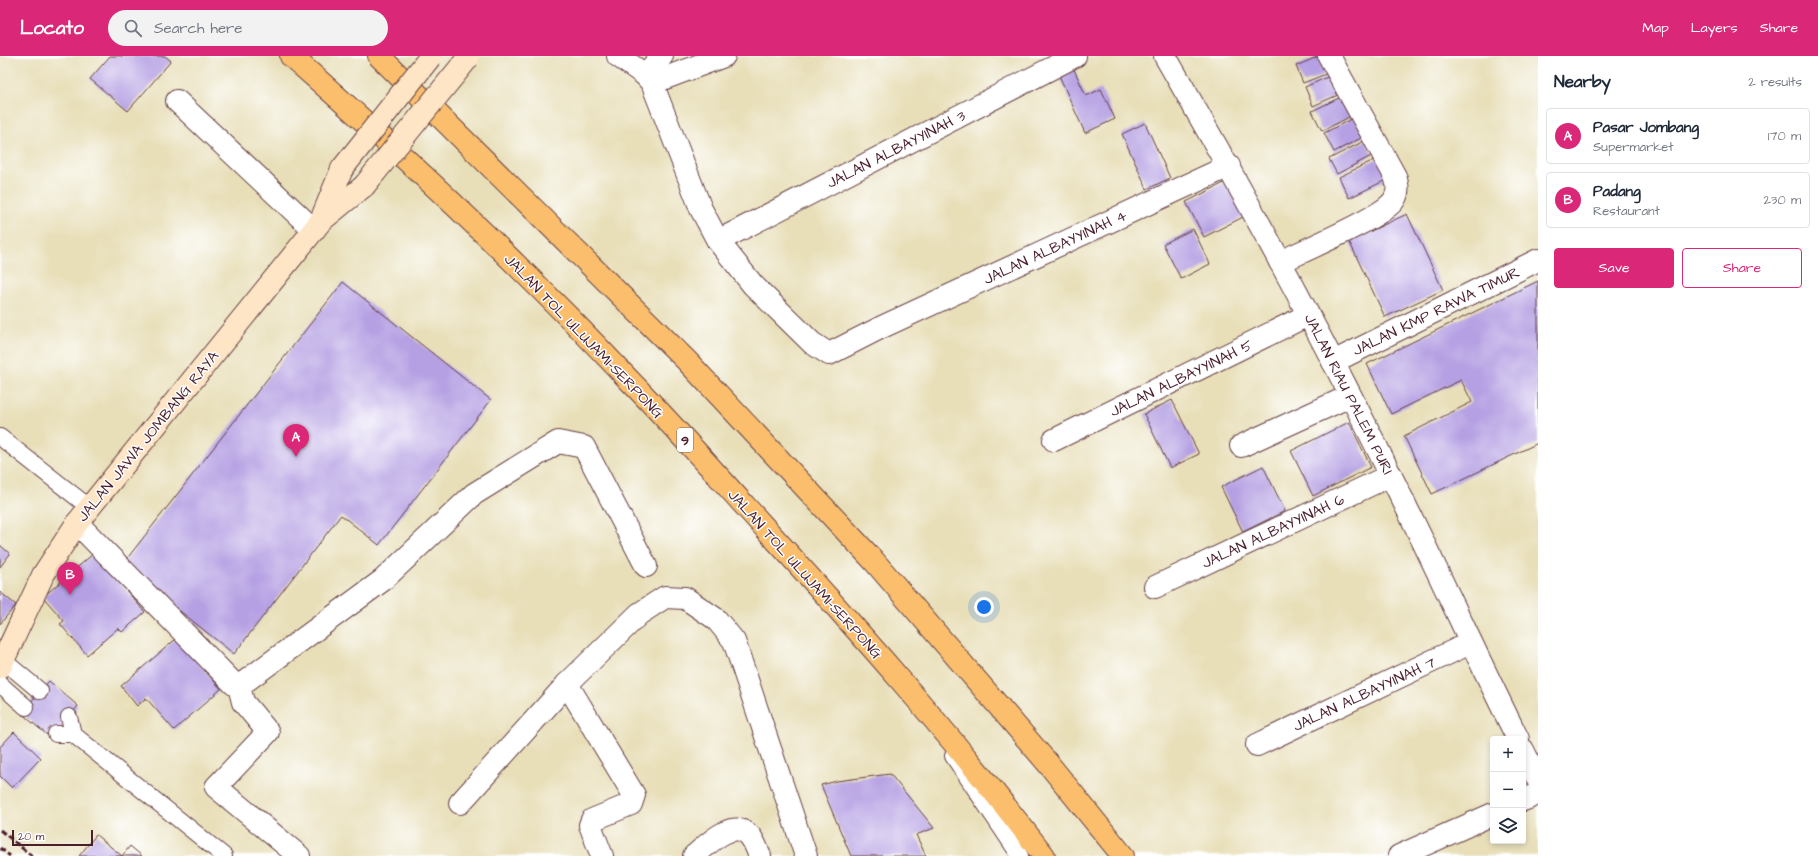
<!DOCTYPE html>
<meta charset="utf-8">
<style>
:root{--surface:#fff;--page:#f2f2f3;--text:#1f2937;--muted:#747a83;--line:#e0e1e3;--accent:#db2777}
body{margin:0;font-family:"Architects Daughter",sans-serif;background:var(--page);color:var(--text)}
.controls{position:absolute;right:12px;bottom:12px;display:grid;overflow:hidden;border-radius:4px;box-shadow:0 2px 6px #0003}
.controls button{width:36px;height:36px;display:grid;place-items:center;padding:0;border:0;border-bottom:1px solid var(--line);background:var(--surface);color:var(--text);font:20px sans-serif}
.scale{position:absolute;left:12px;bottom:10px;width:81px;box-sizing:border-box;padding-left:4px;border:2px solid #4a1f2b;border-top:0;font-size:11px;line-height:14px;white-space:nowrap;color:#4a1f2b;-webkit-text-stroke:3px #fff;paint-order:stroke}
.you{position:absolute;left:984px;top:551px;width:14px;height:14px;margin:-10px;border:3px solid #fff;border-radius:50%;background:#1a73e8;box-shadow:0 0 0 6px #1a73e833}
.badge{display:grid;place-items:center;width:26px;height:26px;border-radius:50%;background:var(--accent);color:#fff;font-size:13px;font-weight:700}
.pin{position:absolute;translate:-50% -33px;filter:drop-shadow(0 1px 2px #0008)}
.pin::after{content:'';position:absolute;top:21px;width:14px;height:12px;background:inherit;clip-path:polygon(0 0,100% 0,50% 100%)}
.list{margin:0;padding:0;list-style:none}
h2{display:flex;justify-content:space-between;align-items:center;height:52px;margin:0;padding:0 16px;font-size:17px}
h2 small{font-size:13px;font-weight:400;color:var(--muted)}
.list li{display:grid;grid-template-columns:26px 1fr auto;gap:12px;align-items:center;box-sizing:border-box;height:56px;margin:0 8px 8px;padding:0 8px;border:1px solid var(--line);border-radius:4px}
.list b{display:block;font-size:15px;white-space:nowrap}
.list p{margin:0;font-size:13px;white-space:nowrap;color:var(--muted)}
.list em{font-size:13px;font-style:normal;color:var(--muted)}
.actions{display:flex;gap:8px;padding:12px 16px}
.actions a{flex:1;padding:9px 0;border:1px solid var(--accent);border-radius:4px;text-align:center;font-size:14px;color:var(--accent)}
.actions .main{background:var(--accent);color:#fff}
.icon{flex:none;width:22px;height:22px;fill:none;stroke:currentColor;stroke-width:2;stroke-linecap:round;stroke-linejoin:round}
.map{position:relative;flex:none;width:1538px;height:800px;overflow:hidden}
header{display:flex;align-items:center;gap:24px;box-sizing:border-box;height:56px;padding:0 20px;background:var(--accent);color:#fff}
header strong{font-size:19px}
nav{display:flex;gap:22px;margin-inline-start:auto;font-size:14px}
.search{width:280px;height:36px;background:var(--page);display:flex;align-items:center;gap:10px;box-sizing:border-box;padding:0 14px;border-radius:22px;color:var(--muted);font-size:15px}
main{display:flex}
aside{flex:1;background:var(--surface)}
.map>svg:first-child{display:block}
</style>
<header>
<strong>Locato</strong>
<div class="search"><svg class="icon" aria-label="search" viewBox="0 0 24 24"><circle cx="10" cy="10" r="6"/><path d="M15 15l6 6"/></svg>Search here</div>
<nav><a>Map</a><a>Layers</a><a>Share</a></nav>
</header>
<main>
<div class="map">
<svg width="1538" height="800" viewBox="0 0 1538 800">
<rect width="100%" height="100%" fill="#fff"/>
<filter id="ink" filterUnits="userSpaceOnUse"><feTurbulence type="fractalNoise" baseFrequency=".025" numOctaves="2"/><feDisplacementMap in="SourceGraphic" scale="8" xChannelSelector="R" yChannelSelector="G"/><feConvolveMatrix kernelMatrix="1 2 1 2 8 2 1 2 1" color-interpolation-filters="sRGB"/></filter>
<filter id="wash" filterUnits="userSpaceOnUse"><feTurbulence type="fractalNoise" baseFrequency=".012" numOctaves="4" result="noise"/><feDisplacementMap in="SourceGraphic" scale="16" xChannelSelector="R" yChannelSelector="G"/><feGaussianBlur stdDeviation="0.9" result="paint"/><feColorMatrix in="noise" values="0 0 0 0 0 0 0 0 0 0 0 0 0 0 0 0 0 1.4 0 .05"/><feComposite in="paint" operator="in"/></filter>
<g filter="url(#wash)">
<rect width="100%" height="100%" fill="#e8dfb9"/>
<g id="blocks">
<g fill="#b5a0e3">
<path d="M110 0H165L171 5 128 55 90 23Z"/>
<path d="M1319 0 1331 16 1303 27 1296 10Z"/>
<path d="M1072 9 1086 40 1101 33 1115 63 1085 77 1057 15Z"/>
<path d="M1332 19 1340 38 1313 50 1305 31Z"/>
<path d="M1343 40 1353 59 1322 75 1312 55Z"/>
<path d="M1355 61 1365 80 1334 96 1324 77Z"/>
<path d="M1145 67 1170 122 1147 133 1122 78Z"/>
<path d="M1366 84 1373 99 1337 118 1329 103Z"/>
<path d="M1378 102 1388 123 1349 142 1339 121Z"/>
<path d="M1228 125 1245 160 1204 181 1186 146Z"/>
<path d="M1407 158 1443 234 1385 261 1349 185Z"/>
<path d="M1193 173 1210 208 1181 223 1163 188Z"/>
<path d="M1538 225V387L1432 438 1404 380 1472 346 1461 324 1391 358 1367 308Z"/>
<path d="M343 226 491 344 379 489 341 459 234 598 122 509Z"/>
<path d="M1172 344 1199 398 1170 412 1144 358Z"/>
<path d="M1349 366 1371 411 1313 440 1291 395Z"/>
<path d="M1263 410 1285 455 1243 476 1221 431Z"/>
<path d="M0 489 10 498 0 511Z"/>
<path d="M94 497 145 556 122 576 118 572 87 599 60 568 64 565 43 541Z"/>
<path d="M0 536 16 549 0 568Z"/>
<path d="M177 582 221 633 174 674 146 642 137 650 121 630Z"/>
<path d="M49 625 78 650 52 683 21 657Z"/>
<path d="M14 676 41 702 12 732 0 720V691Z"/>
<path d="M890 718 934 772 916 779 926 800H851L821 729 837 725Z"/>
<path d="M96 779 122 800 130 790 142 800H79Z"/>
</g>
</g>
</g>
<g filter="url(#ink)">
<use href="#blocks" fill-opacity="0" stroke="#623c40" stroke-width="1"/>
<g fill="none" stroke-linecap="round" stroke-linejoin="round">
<g stroke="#623c40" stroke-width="18">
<g id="service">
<path d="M0 381 90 452"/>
<path d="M4 605 40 635"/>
<path d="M0 628 26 651"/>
<path d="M69 661 73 678 224 800"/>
<path d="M56 678H73"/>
<path d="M953 700 1020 800"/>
</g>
</g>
<g stroke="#623c40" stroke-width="24">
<g id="minor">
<path d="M618 0 645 19 652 27 701 153 718 185 753 229 812 287 829 298 882 271 1229 110"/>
<path d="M645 19 662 0"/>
<path d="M652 27 724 0"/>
<path d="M177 45 314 174"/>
<path d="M718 185 1075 0"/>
<path d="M1280 206C1301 196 1385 160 1394 144 1399 136 1398 129 1395 120L1329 0"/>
<path d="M1333 306 1538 204"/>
<path d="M1054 384 1308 259"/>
<path d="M1241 390 1350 340"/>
<path d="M77 467 234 628 239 630 383 524 474 438 558 386 584 391 646 510"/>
<path d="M1155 531 1391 419"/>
<path d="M567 628 634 739 631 748 592 764 590 769 602 800"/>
<path d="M239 630 243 646 268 676 216 731 299 800"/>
<path d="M1257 689 1470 587"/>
<path d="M1523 744 1538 738"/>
<path d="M460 747 567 628 639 558 665 541 685 542 716 563 734 585 806 800"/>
<path d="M694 800C707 789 733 761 750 780 755 786 757 794 760 800"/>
<path d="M1399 800 1493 758"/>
</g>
</g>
<g stroke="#623c40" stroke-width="24">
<g id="tertiary">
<path d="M1165 0C1244 137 1320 276 1390 418 1434 506 1474 595 1518 683"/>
<path d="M1523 694 1538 724"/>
</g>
</g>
<g stroke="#623c40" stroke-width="24">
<g id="secondary">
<path d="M321 164 342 113"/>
<path d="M0 611 43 519 77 467 321 165 364 130"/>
</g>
</g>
<g stroke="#623c40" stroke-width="24">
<g id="motorway">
<path d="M291 0C407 102 524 212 630 325 670 366 708 409 746 451 849 564 952 679 1044 800"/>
<path d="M379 0 687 305 874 505 1051 711 1123 800"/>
</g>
</g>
<use href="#service" stroke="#fff" stroke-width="16"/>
<use href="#minor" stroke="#fff" stroke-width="22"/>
<use href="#tertiary" stroke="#fff" stroke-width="22"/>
<use href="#secondary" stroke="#fde5c5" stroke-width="22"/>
<use href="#motorway" stroke="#fabe6d" stroke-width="22"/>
<g stroke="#4a1f2b" stroke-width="3" stroke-dasharray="6 3" stroke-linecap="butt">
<path d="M0 774 32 800"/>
<path d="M0 792 10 800"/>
</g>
<g stroke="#623c40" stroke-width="24" stroke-linecap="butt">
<g id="secondary-bridge">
<path d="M342 113 431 0"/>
<path d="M364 130 468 2"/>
</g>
</g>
<use href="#secondary-bridge" stroke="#fde5c5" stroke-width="22"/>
</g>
</g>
<g text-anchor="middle" stroke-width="3" stroke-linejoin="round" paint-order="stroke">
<rect fill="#fff" stroke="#80626b" stroke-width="1" x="677" y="372" width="16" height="24" rx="3"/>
<g font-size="14" font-weight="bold" fill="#4a1f2b">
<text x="685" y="389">9</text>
</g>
<g font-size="15" fill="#4a1f2b" stroke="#fff">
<text transform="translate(896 93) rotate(-27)" y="5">JALAN ALBAYYINAH 3</text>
<text transform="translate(1055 191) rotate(-25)" y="5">JALAN ALBAYYINAH 4</text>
<text transform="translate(1436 255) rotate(-26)" y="5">JALAN KMP RAWA TIMUR</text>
<text transform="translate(584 280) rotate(46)" y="5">JALAN TOL ULUJAMI–SERPONG</text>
<text transform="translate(1181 322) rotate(-26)" y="5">JALAN ALBAYYINAH 5</text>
<text transform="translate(1349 338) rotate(63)" y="5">JALAN RIAU PALEM PURI</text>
<text transform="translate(148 380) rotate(-51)" y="5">JALAN JAWA JOMBANG RAYA</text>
<text transform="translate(1273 475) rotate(-25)" y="5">JALAN ALBAYYINAH 6</text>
<text transform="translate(805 518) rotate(48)" y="5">JALAN TOL ULUJAMI–SERPONG</text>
<text transform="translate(1364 638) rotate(-25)" y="5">JALAN ALBAYYINAH 7</text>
</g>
</g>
</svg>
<div class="controls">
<button>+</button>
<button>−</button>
<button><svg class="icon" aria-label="layers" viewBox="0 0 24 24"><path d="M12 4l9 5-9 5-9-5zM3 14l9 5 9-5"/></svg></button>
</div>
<div class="scale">20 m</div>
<div class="you"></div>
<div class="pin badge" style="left:296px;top:401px">A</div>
<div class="pin badge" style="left:70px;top:539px">B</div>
</div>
<aside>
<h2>Nearby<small>2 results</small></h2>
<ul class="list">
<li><span class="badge">A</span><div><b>Pasar Jombang</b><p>Supermarket</p></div><em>170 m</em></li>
<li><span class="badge">B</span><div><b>Padang</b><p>Restaurant</p></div><em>230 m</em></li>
</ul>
<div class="actions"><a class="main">Save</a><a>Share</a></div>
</aside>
</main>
